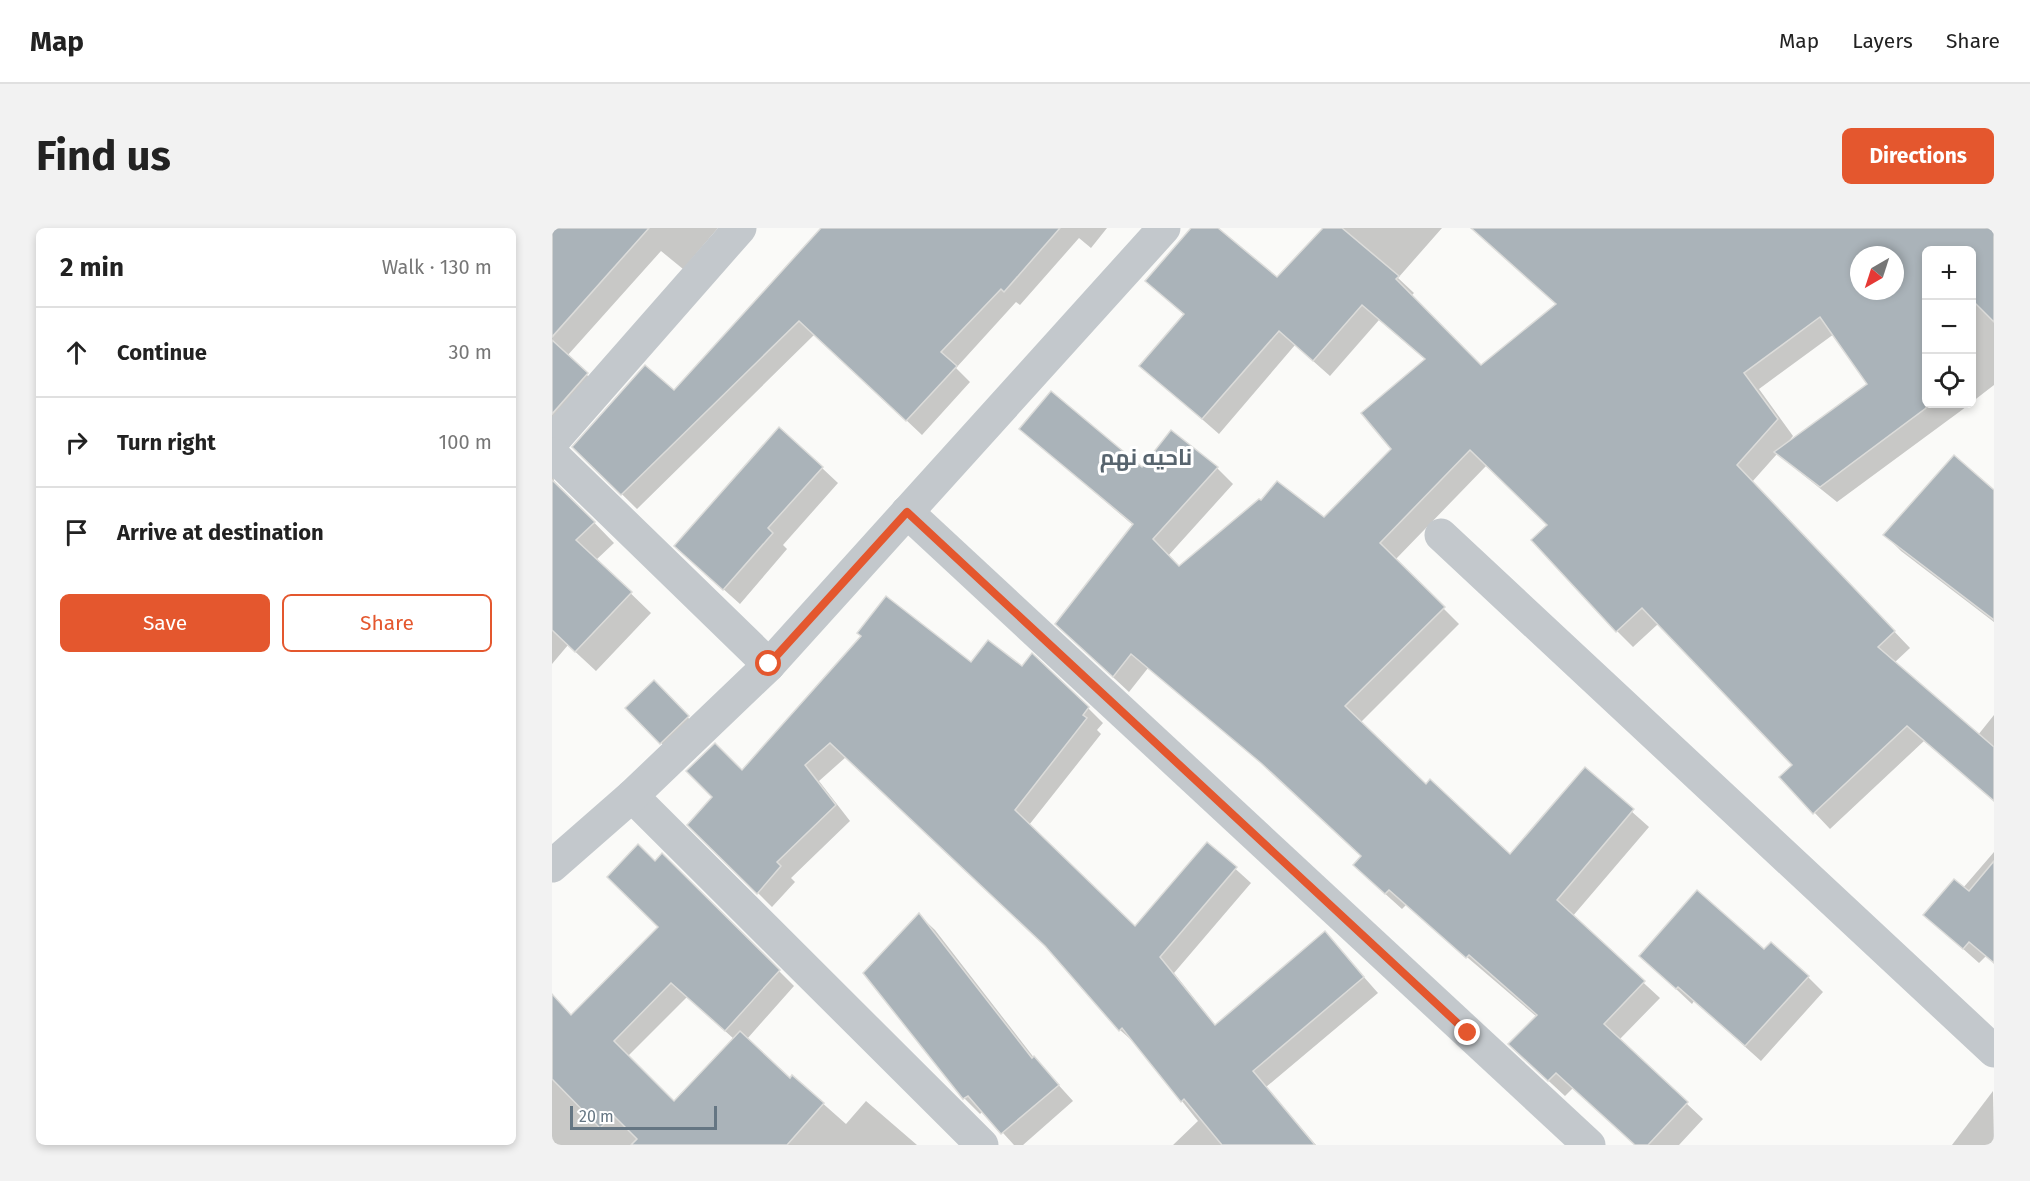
<!DOCTYPE html>
<meta charset="utf-8">
<style>
:root{--surface:#fff;--page:#f2f2f2;--text:#222;--muted:#767676;--line:#e0e0e0;--accent:#e4572e}
body{margin:0;font-family:"Fira Sans",Cairo,sans-serif;background:var(--page);color:var(--text)}
.controls{position:absolute;right:18px;top:18px;display:grid;overflow:hidden;border-radius:9px;box-shadow:0 3px 9px #0003}
.controls button{width:54px;height:54px;display:grid;place-items:center;padding:0;border:0;border-bottom:2px solid var(--line);background:var(--surface);color:var(--text);font:30px sans-serif}
.compass{position:absolute;left:1298px;top:18px;width:54px;height:54px;border-radius:50%;background:var(--surface);box-shadow:0 3px 9px #0003;rotate:219deg}
.scale{position:absolute;left:18px;bottom:15px;width:147px;box-sizing:border-box;padding-left:6px;border:3px solid #657683;border-top:0;font-size:16px;line-height:21px;white-space:nowrap;color:#657683;-webkit-text-stroke:4px #fff;paint-order:stroke}
.stop{position:absolute;width:18px;height:18px;margin:-14px;border:4px solid #e4572e;border-radius:50%;background:#fff}
.stop.end{background:#e4572e;border-color:#fff;box-shadow:0 2px 6px #0008}
.list{margin:0;padding:0;list-style:none}
h2{display:flex;justify-content:space-between;align-items:center;height:78px;margin:0;padding:0 24px;font-size:26px}
h2 small{font-size:20px;font-weight:400;color:var(--muted)}
.list li{display:grid;grid-template-columns:39px 1fr auto;gap:18px;align-items:center;box-sizing:border-box;height:90px;padding:0 24px;border-top:2px solid var(--line)}
.list b{display:block;font-size:22px;white-space:nowrap}
.list em{font-size:20px;font-style:normal;color:var(--muted)}
.actions{display:flex;gap:12px;padding:18px 24px}
.actions a{flex:1;padding:14px 0;border:2px solid var(--accent);border-radius:9px;text-align:center;font-size:21px;color:var(--accent)}
.actions .main{background:var(--accent);color:#fff}
.icon{flex:none;width:33px;height:33px;fill:none;stroke:currentColor;stroke-width:2;stroke-linecap:round;stroke-linejoin:round}
.map{position:relative;flex:none;width:1442px;height:917px;overflow:hidden;border-radius:9px}
header{display:flex;align-items:center;gap:36px;box-sizing:border-box;height:84px;padding:0 30px;background:var(--surface);border-bottom:2px solid var(--line)}
header strong{font-size:28px}
nav{display:flex;gap:33px;margin-inline-start:auto;font-size:21px}
.intro{display:flex;align-items:center;justify-content:space-between;box-sizing:border-box;height:144px;padding:0 36px}
h1{margin:0;font-size:42px}
.button{padding:15px 27px;border-radius:9px;background:var(--accent);color:#fff;font-size:21px;font-weight:700}
main{display:flex;gap:36px;padding:0 36px}
aside{flex:1;background:var(--surface);border-radius:9px;box-shadow:0 3px 9px #0003}
.map>svg:first-child{display:block}
</style>
<header>
<strong>Map</strong>
<nav><a>Map</a><a>Layers</a><a>Share</a></nav>
</header>
<div class="intro"><h1>Find us</h1><a class="button">Directions</a></div>
<main>
<aside>
<h2>2 min<small>Walk · 130 m</small></h2>
<ul class="list">
<li><svg class="icon" aria-label="ahead" viewBox="0 0 24 24"><path d="M12 20V5M6 11l6-6 6 6"/></svg><div><b>Continue</b></div><em>30 m</em></li>
<li><svg class="icon" aria-label="right" viewBox="0 0 24 24"><path d="M7 20v-9h11M14 6l5 5-5 5"/></svg><div><b>Turn right</b></div><em>100 m</em></li>
<li><svg class="icon" aria-label="arrive" viewBox="0 0 24 24"><path d="M6 21V4h12l-3 4 3 4H6"/></svg><div><b>Arrive at destination</b></div></li>
</ul>
<div class="actions"><a class="main">Save</a><a>Share</a></div>
</aside>
<div class="map">
<svg width="1442" height="917" viewBox="0 0 1442 917">
<rect width="100%" height="100%" fill="#fafaf8"/>
<g fill="#0003" fill-rule="evenodd">
<path d="M0 0H166L131 41 109 23 15 128 55 166 1 232 2 253 62 315 44 332 99 385 44 443 16 417 0 436Z"/>
<path d="M272 0H555L539 20 527 10 468 77 464 74 404 140 418 154 370 207 263 106 85 281 22 219 122 164Z"/>
<path d="M641 0H664L725 51 771 0H890L846 50 862 65 859 68 929 139 1006 77 919 0H1442V157L1420 174V22H1374V176H1418L1285 274 1225 226 1200 254 1358 420 1342 435 1426 507 1442 487V573L1372 513 1278 601 1229 549 1242 537 1106 396 1081 419 1065 403 996 297 935 237 843 332 907 396 808 495 874 558 958 628 1033 542 1097 599 1020 689 1108 770 1067 812 1151 891 1127 917H1083L1021 860 1013 868 974 832 985 789 854 677 850 681 819 653 810 628 728 551 596 440 577 464 521 412 582 298 469 201 590 241 665 240 681 256 616 328 627 340 772 291 841 221 874 132 827 92 778 148 743 117 667 206 589 138 632 87 595 53ZM1307 27H1343V63H1307ZM1282 106 1317 156 1236 214 1241 208 1207 161Z"/>
<path d="M270 240 286 255 231 317 235 321 188 376 140 333Z"/>
<path d="M1442 264V394L1349 323 1333 307Z"/>
<path d="M419 436 470 440 536 480 551 495 545 502 549 506 477 597 583 700 656 616 699 655 622 745 664 798 773 705 826 765 714 859 764 917H621L646 893 584 816 568 802 499 722 294 529 267 553 298 593 239 650 243 654 220 679 138 597 190 544Z"/>
<path d="M102 454 143 497 116 522 75 480Z"/>
<path d="M1442 624V735L1434 728 1427 735 1373 687 1411 660Z"/>
<path d="M111 627 242 758 195 811 238 852 241 849 294 896 314 873 365 917H0V768L20 789 108 699 103 635ZM135 769 182 811 122 875 76 828Z"/>
<path d="M367 687 383 702 483 831 521 873 471 917H462L431 883 428 886 412 870 313 746Z"/>
<path d="M1212 723 1256 749 1271 764 1209 833 1142 773 1140 776 1089 728Z"/>
<path d="M1441 863 1442 917H1400Z"/>
</g>
<g fill="#aab3b9" stroke="#dcdcda" stroke-width="1.5" fill-rule="evenodd">
<path d="M0 0H97L0 109Z"/>
<path d="M269 0H508L452 64 449 61 389 124 405 138 354 193 247 93 69 267 20 219 93 137 122 162Z"/>
<path d="M639 0H666L725 49 771 0H790L847 48 844 51 929 137 1004 76 919 0H1442V94L1419 71V22H1374V180L1268 259 1222 224 1315 156 1268 89 1192 145 1226 191 1185 237 1343 403 1326 419 1442 519V573L1355 498 1261 586 1227 549 1240 537 1090 380 1064 404 979 312 995 297 918 222 828 315 893 379 793 478 874 556 878 551 958 626 1033 539 1082 581 1005 672 1093 753 1052 796 1136 874 1096 917H1083L1004 845 996 853 956 816 985 787 917 727 914 730 837 662 833 666 801 637 809 628 709 535 579 426 561 449 503 396 581 296 467 201 499 163 590 239 619 202 666 239 601 311 627 338 707 271 709 272 725 253 772 289 839 221 809 185 873 131 810 77 761 133 727 103 650 191 587 138 632 86 593 53ZM1307 27H1343V63H1307Z"/>
<path d="M0 112 36 145 0 186Z"/>
<path d="M227 199 271 239 216 300 221 305 171 362 122 318Z"/>
<path d="M1402 227 1442 262V392L1331 307Z"/>
<path d="M0 252 43 294 24 312 80 364 23 424 0 402Z"/>
<path d="M334 368 419 434 436 412 470 438 480 425 537 479 531 487 535 490 463 582 583 698 655 614 685 639 608 729 663 797 773 703 812 749 701 843 763 917H670L632 871 629 874 570 800 567 803 493 718 278 515 253 537 284 577 225 634 229 638 205 666 135 597 160 569 134 543 163 515 190 542 309 408 305 405Z"/>
<path d="M102 452 137 488 108 516 73 480Z"/>
<path d="M86 616 103 633 110 625 228 742 173 803 119 755 62 813 122 873 188 803 238 850 240 847 272 875 235 917H79L85 911 61 887 48 900 0 851V766L19 787 106 699 55 649Z"/>
<path d="M1442 633V735L1417 714 1411 721 1371 687 1402 651 1417 663Z"/>
<path d="M1145 662 1212 721 1219 714 1257 748 1193 818 1126 759 1124 761 1087 728Z"/>
<path d="M367 685 480 830 482 828 507 857 449 906 416 868 411 871 311 745Z"/>
</g>
<g fill="none" stroke-linecap="round" stroke-linejoin="round">
<g stroke="#c3c8cc" stroke-width="33">
<path d="M0 214 188 0"/>
<path d="M0 226 217 437"/>
<path d="M355 284 1037 917"/>
<path d="M889 307 1442 823"/>
<path d="M80 568 430 917"/>
<path d="M0 638 80 568 217 437 612 0"/>
</g>
</g>
<g fill="none" stroke-linecap="round" stroke-linejoin="round">
<path stroke="#e4572e" stroke-width="8" d="M217 436 355 284 916 805"/>
</g>
<g text-anchor="middle" stroke-width="6" stroke-linejoin="round" paint-order="stroke">
<g font-size="22" font-weight="bold" fill="#57646e" stroke="#fff">
<text x="594" y="237">ناحیه نهم</text>
</g>
</g>
</svg>
<div class="controls">
<button>+</button>
<button>−</button>
<button><svg class="icon" aria-label="locate" viewBox="0 0 24 24"><circle cx="12" cy="12" r="6"/><path d="M12 2v4M12 18v4M2 12h4M18 12h4"/></svg></button>
</div>
<svg class="compass" viewBox="-18 -18 36 36"><path d="M0-13l5 13h-10z" fill="#e53935"/><path d="M0 13l5-13h-10z" fill="#767676"/></svg>
<div class="scale">20 m</div>
<div class="stop" style="left:217px;top:436px"></div>
<div class="stop end" style="left:916px;top:805px"></div>
</div>
</main>
